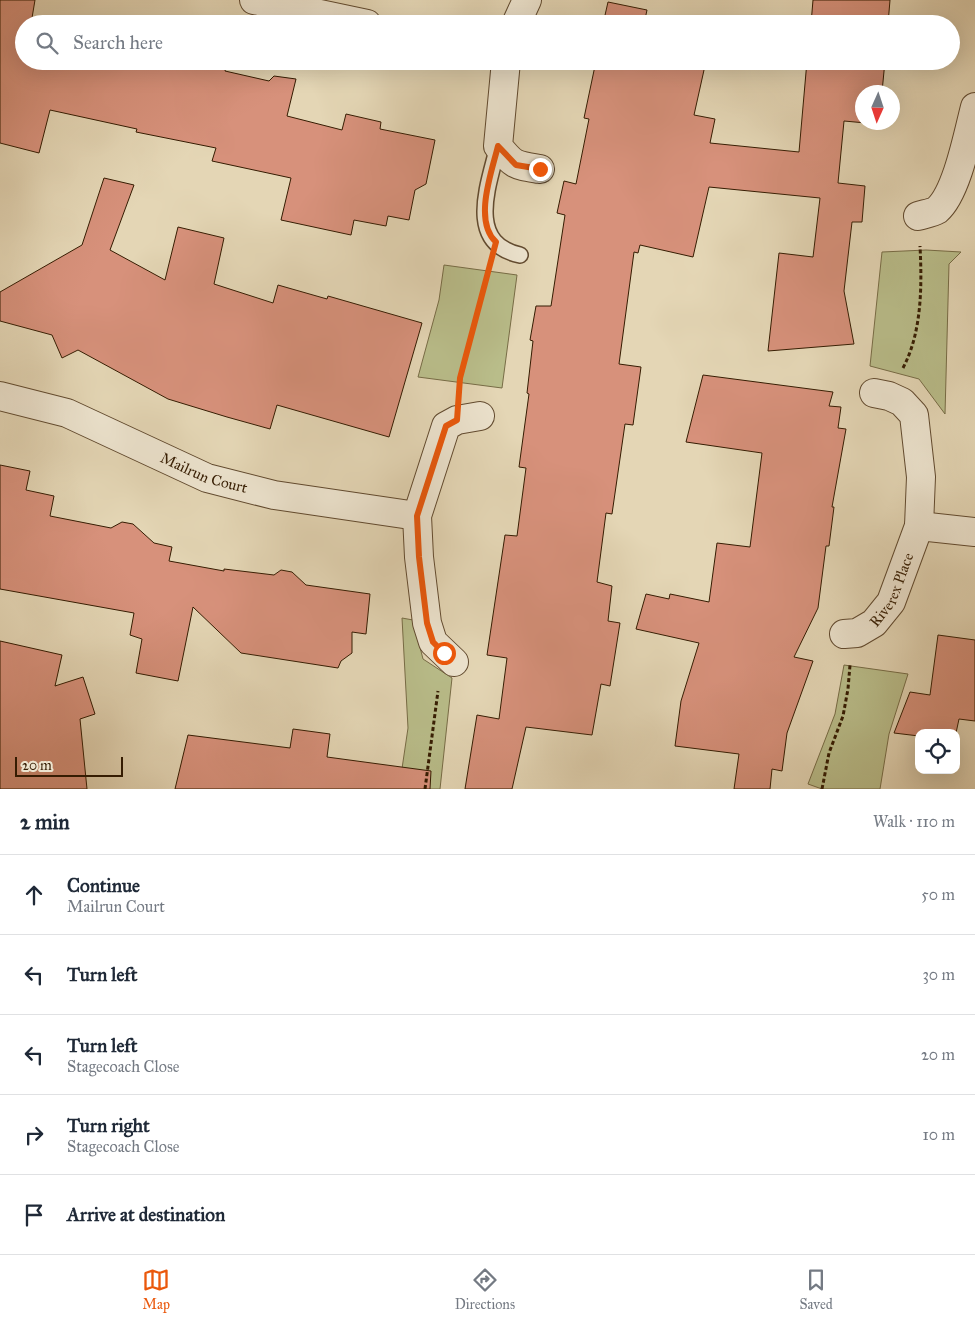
<!DOCTYPE html>
<meta charset="utf-8">
<style>
:root{--surface:#fff;--page:#f2f2f3;--text:#1f2937;--muted:#747a83;--line:#e0e1e3;--accent:#ea580c}
body{margin:0;font-family:"IM FELL Great Primer",serif;background:var(--page);color:var(--text)}
.controls{position:absolute;right:15px;bottom:15px;display:grid;overflow:hidden;border-radius:10px;box-shadow:0 5px 20px #0002}
.controls button{width:45px;height:45px;display:grid;place-items:center;padding:0;border:0;border-bottom:1px solid var(--line);background:var(--surface);color:var(--text);font:25px sans-serif}
.compass{position:absolute;left:855px;top:85px;width:45px;height:45px;border-radius:50%;background:var(--surface);box-shadow:0 5px 20px #0002;rotate:183deg}
.scale{position:absolute;left:15px;bottom:12px;width:108px;box-sizing:border-box;padding-left:5px;border:2px solid #351c02;border-top:0;font-size:14px;line-height:18px;white-space:nowrap;color:#351c02;-webkit-text-stroke:4px #ede4cf;paint-order:stroke}
.stop{position:absolute;width:15px;height:15px;margin:-11px;border:4px solid #ea580c;border-radius:50%;background:#fff}
.stop.end{background:#ea580c;border-color:#fff;box-shadow:0 1px 5px #0008}
.list{margin:0;padding:0;list-style:none}
h2{display:flex;justify-content:space-between;align-items:center;height:65px;margin:0;padding:0 20px;font-size:21px}
h2 small{font-size:16px;font-weight:400;color:var(--muted)}
.list li{display:grid;grid-template-columns:32px 1fr auto;gap:15px;align-items:center;box-sizing:border-box;height:80px;padding:0 20px;border-top:1px solid var(--line)}
.list b{display:block;font-size:19px;white-space:nowrap}
.list p{margin:0;font-size:16px;white-space:nowrap;color:var(--muted)}
.list em{font-size:16px;font-style:normal;color:var(--muted)}
.icon{flex:none;width:28px;height:28px;fill:none;stroke:currentColor;stroke-width:2;stroke-linecap:round;stroke-linejoin:round}
.map{position:relative;flex:none;width:975px;height:789px;overflow:hidden}
.search{position:absolute;background:var(--surface);box-shadow:0 5px 20px #0002;left:15px;right:15px;top:15px;height:55px;display:flex;align-items:center;gap:12px;box-sizing:border-box;padding:0 18px;border-radius:28px;color:var(--muted);font-size:19px}
.sheet{height:465px;background:var(--surface)}
nav{display:flex;justify-content:space-around;align-items:center;box-sizing:border-box;height:70px;border-top:1px solid var(--line);background:var(--surface);font-size:14px;color:var(--muted)}
nav a{display:grid;justify-items:center;gap:2px}
nav .on{color:var(--accent)}
.map>svg:first-child{display:block}
</style>
<div class="map">
<svg width="975" height="789" viewBox="0 0 975 789">
<rect width="100%" height="100%" fill="#e4d6b5"/>
<filter id="stains"><feTurbulence type="fractalNoise" baseFrequency=".004" numOctaves="4"/><feColorMatrix values="0 0 0 0 .2 0 0 0 0 .09 0 0 0 0 .02 0 0 0 .5 -.17"/></filter>
<radialGradient id="worn" r=".72"><stop offset=".6" stop-color="#630" stop-opacity="0"/><stop offset="1" stop-color="#630" stop-opacity=".3"/></radialGradient>
<g fill="#b9bd8a" stroke="#776c46">
<path d="M926 250 961 252 949 264 945 414 919 379 870 366 882 252Z"/>
<path d="M444 265 517 275 502 388 418 377 439 300Z"/>
<path d="M402 618 413 620 423 659 452 678 440 789H399L408 728Z"/>
<path d="M844 665 908 674 889 734 880 789H822L808 784 835 714Z"/>
</g>
<g fill="#d7917b" stroke="#351c02">
<path d="M0 0H35L31 24H24V61H227L225 71 269 81 274 76 296 79 287 116 342 130 346 114 381 122 380 129 435 140 426 184 415 190 409 220 388 216 386 226 354 220 351 235 281 220 291 178 212 161 216 148 136 132 137 129 50 110 39 153 0 143Z"/>
<path d="M813 0H890L888 24H811Z"/>
<path d="M608 2 647 10 644 24H603Z"/>
<path d="M596 61H706L694 115 715 119 710 143 799 152 807 61H885L882 92H862V122L866 123 844 121 838 183 865 186 862 222H852L844 291 854 344 768 351 779 253 813 257 820 198 709 187 693 257 640 245 638 253 634 252 619 364 641 367 633 425 625 424 612 514 606 513 597 582 612 586 608 621 620 623 610 686 601 684 592 735 526 727 512 789H465L477 715 499 719 507 658 487 655 505 535 517 536 526 468 519 467 529 394 527 393 533 341 530 340 536 306H551L565 215 557 213 564 181 576 184 589 119 584 118Z"/>
<path d="M104 178 134 185 110 250 165 280 178 227 224 238 214 284 273 303 278 285 327 299 328 296 422 323 389 437 277 405 270 429 227 417 168 399 78 350 62 358 52 335 0 321V292L82 245Z"/>
<path d="M703 375 833 392 829 406 841 407 838 428 846 429 832 507H834L829 546H826L818 608 794 657 813 661 787 733 782 771 772 769 770 789H734L739 754 675 746 681 701 699 643 636 629 646 594 669 599 670 594 709 602 717 543 750 547 762 453 686 442Z"/>
<path d="M0 465 30 471 26 490 54 496 50 516 111 528 122 522 133 524 154 543 172 547 169 561 224 571V569L274 575 281 570 292 572 306 585 370 594 366 634 352 632V653L341 661 338 668 241 653 193 607 178 681 136 673 142 639 130 635 134 613 0 589Z"/>
<path d="M938 635 975 640V721L959 719 956 733H919V736L894 733 910 692 930 695Z"/>
<path d="M0 641 62 655 55 686 83 677 95 714 80 719 87 789H0Z"/>
<path d="M293 729 330 734 327 757 431 771 430 789H175L188 735 290 748Z"/>
</g>
<g fill="none" stroke-linecap="round" stroke-linejoin="round">
<g stroke="#614a2f" stroke-width="18">
<path id="service" d="M498 146C489 184 465 243 520 255"/>
</g>
<g stroke="#614a2f" stroke-width="30">
<g id="minor">
<path d="M254 0 367 24"/>
<path d="M516 24 527 0"/>
<path d="M506 61 498 146C514 166 515 165 540 169"/>
<path d="M918 216C924 214 932 213 937 210 957 193 968 134 975 107"/>
<path id="s1" d="M0 396 67 413 207 478 274 495 417 516"/>
<path d="M919 526 975 532"/>
<path id="s2" d="M844 634 857 633 874 623 891 602 919 526 921 477 914 415 902 402 889 396 874 393"/>
<path d="M454 662 433 642 427 623 419 557 417 516 446 426 457 420 480 416"/>
</g>
</g>
<g stroke="#351c02" stroke-width="3" stroke-dasharray="4 2.5" stroke-linecap="butt">
<path d="M903 368C922 332 922 286 920 246"/>
<path d="M459 386 488 269"/>
<path d="M425 789 438 691"/>
<path d="M822 789 829 753 843 716 848 689 850 665"/>
</g>
<use href="#service" stroke="#ede4cf" stroke-width="15"/>
<use href="#minor" stroke="#ede4cf" stroke-width="28"/>
</g>
<g fill="none" stroke-linecap="round" stroke-linejoin="round">
<path stroke="#ea580c" stroke-width="6" d="M444 653 433 642 427 623 419 557 417 516 446 426 457 420 460 378 496 242C473 221 492 171 498 146L516 165 540 169"/>
</g>
<g text-anchor="middle" stroke-width="4" stroke-linejoin="round" paint-order="stroke">
<g font-size="15" fill="#351c02" stroke="#ede4cf">
<text dy="5" stroke="none"><textPath href="#s1" startOffset="219">Mailrun Court</textPath></text>
<text dy="5" stroke="none"><textPath href="#s2" startOffset="71">Riverex Place</textPath></text>
</g>
</g>
<rect width="100%" height="100%" filter="url(#stains)"/>
<rect width="100%" height="100%" fill="url(#worn)"/>
</svg>
<div class="controls">
<button><svg class="icon" aria-label="locate" viewBox="0 0 24 24"><circle cx="12" cy="12" r="6"/><path d="M12 2v4M12 18v4M2 12h4M18 12h4"/></svg></button>
</div>
<svg class="compass" viewBox="-18 -18 36 36"><path d="M0-13l5 13h-10z" fill="#e53935"/><path d="M0 13l5-13h-10z" fill="#747a83"/></svg>
<div class="scale">20 m</div>
<div class="stop" style="left:444px;top:653px"></div>
<div class="stop end" style="left:540px;top:169px"></div>
<div class="search"><svg class="icon" aria-label="search" viewBox="0 0 24 24"><circle cx="10" cy="10" r="6"/><path d="M15 15l6 6"/></svg>Search here</div>
</div>
<section class="sheet">
<h2>2 min<small>Walk · 110 m</small></h2>
<ul class="list">
<li><svg class="icon" aria-label="ahead" viewBox="0 0 24 24"><path d="M12 20V5M6 11l6-6 6 6"/></svg><div><b>Continue</b><p>Mailrun Court</p></div><em>50 m</em></li>
<li><svg class="icon" aria-label="left" viewBox="0 0 24 24"><path d="M17 20v-9H6M10 6l-5 5 5 5"/></svg><div><b>Turn left</b></div><em>30 m</em></li>
<li><svg class="icon" aria-label="left" viewBox="0 0 24 24"><path d="M17 20v-9H6M10 6l-5 5 5 5"/></svg><div><b>Turn left</b><p>Stagecoach Close</p></div><em>20 m</em></li>
<li><svg class="icon" aria-label="right" viewBox="0 0 24 24"><path d="M7 20v-9h11M14 6l5 5-5 5"/></svg><div><b>Turn right</b><p>Stagecoach Close</p></div><em>10 m</em></li>
<li><svg class="icon" aria-label="arrive" viewBox="0 0 24 24"><path d="M6 21V4h12l-3 4 3 4H6"/></svg><div><b>Arrive at destination</b></div></li>
</ul>
</section>
<nav>
<a class="on"><svg class="icon" aria-label="map" viewBox="0 0 24 24"><path d="M3 6l6-2 6 2 6-2v14l-6 2-6-2-6 2zM9 4v14M15 6v14"/></svg>Map</a>
<a><svg class="icon" aria-label="directions" viewBox="0 0 24 24"><path d="M12 3l9 9-9 9-9-9zM9 14v-3h6M13 9l2 2-2 2"/></svg>Directions</a>
<a><svg class="icon" aria-label="saved" viewBox="0 0 24 24"><path d="M7 4h10v16l-5-4-5 4z"/></svg>Saved</a>
</nav>
